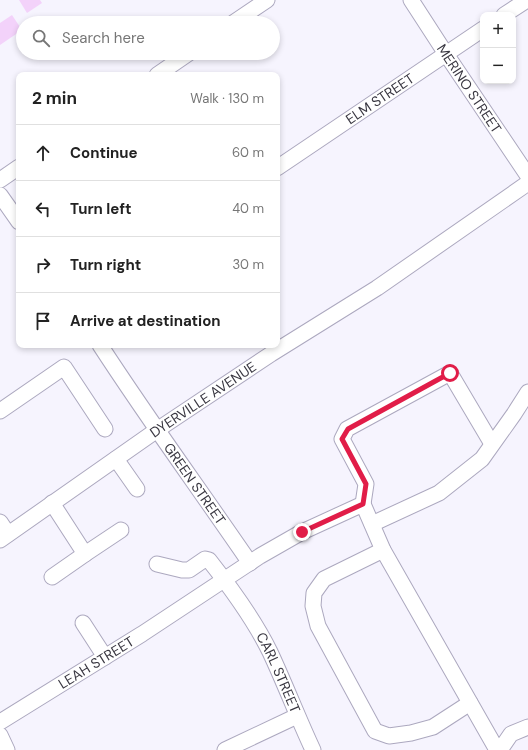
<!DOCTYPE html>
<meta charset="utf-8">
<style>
:root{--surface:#fff;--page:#f6f6f6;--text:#222;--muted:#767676;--line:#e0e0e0}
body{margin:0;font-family:"DM Sans",sans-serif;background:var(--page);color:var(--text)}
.controls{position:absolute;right:12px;top:12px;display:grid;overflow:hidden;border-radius:8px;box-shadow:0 2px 6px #0003}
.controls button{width:36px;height:36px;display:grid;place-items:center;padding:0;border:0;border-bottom:1px solid var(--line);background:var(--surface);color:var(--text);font:20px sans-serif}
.stop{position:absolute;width:12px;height:12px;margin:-9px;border:3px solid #e11d48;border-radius:50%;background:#fff}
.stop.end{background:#e11d48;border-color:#fff;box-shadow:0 1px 4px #0008}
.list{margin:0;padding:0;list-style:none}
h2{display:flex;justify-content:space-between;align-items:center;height:52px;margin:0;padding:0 16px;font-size:17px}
h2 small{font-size:13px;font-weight:400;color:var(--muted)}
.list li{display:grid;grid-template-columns:26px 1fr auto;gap:12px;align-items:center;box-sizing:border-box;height:56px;padding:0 16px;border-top:1px solid var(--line)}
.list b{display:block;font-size:15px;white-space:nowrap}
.list em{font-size:13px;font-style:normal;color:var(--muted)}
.icon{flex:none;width:22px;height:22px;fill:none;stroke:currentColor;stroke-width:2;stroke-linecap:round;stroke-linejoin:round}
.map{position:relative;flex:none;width:528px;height:750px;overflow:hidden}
.search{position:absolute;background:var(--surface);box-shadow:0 2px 6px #0003;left:16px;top:16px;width:264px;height:44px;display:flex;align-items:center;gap:10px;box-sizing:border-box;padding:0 14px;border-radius:22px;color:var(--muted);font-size:15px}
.panel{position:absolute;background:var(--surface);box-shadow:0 2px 6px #0003;left:16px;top:72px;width:264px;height:276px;border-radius:8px}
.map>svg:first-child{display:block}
</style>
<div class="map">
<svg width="528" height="750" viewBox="0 0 528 750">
<rect width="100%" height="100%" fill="#f6f4fe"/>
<g fill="#f3d2fa">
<path d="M19 0H40L42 3 27 13Z"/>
<path d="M12 15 22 30 0 45V23Z"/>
</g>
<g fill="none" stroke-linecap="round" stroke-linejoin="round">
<g stroke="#aca8bf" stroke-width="17">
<g id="minor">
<path id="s1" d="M411 0 446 54 528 176"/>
<path d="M504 15 527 0"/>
<path d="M233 23 267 0"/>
<path d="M157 75 189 53"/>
<path id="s2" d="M277 168 483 29"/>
<path d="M0 180 19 167"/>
<path d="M0 195 19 222"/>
<path id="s3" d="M100 345C148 419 200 490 250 563"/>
<path d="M0 411 64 367 105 429"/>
<path d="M116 459 137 489"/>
<path d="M52 503 85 554 52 577"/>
<path d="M363 504 366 484 342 439 347 429 450 373 492 444"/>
<path d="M0 522 8 534"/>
<path d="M372 524 439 493 482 459 514 414 528 392"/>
<path id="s4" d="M0 540 157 430 271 354 377 288 528 183"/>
<path d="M383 550 324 579 314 593 313 606 318 626 375 731 389 736 411 733 433 727 470 703"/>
<path d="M85 554 121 530"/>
<path id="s5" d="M157 564 182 570H189L205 559 209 560C231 588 254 619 270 652 285 684 298 718 313 750"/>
<path d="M83 623 105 657"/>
<path id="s6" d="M0 722 142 634 260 556 302 532 363 504 383 550 497 750"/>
<path d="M0 735 7 750"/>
<path d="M225 750 297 716"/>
<path d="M500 750 511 734 528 727"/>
</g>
</g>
<use href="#minor" stroke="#fff" stroke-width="15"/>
</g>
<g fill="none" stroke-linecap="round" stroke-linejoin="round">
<path stroke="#e11d48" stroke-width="5" d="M302 532 363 504 366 484 342 439 348 429 450 373"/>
</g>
<g text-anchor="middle" stroke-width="3" stroke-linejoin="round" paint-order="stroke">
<g font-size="14" fill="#393741" stroke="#f6f4fe">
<text dy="5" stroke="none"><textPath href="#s1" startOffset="106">MERINO STREET</textPath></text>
<text dy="5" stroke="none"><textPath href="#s2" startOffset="124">ELM STREET</textPath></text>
<text dy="5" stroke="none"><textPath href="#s4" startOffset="247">DYERVILLE AVENUE</textPath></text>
<text dy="5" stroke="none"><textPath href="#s3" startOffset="168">GREEN STREET</textPath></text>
<text dy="5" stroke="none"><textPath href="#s6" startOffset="113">LEAH STREET</textPath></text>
<text dy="5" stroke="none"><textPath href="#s5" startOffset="189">CARL STREET</textPath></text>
</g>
</g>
</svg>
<div class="controls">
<button>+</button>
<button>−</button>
</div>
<div class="stop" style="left:450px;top:373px"></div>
<div class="stop end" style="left:302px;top:532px"></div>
<div class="search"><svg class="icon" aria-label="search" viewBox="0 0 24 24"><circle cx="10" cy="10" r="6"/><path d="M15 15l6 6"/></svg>Search here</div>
<section class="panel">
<h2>2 min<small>Walk · 130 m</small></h2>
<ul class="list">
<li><svg class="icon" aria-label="ahead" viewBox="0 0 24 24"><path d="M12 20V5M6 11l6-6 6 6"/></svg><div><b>Continue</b></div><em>60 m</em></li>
<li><svg class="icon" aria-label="left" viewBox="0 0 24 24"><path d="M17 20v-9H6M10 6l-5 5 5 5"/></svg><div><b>Turn left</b></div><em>40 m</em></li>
<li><svg class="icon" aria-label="right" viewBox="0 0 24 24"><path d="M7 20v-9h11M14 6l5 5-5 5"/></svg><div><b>Turn right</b></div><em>30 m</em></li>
<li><svg class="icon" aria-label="arrive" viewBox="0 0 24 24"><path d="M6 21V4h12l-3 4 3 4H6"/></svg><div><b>Arrive at destination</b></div></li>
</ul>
</section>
</div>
